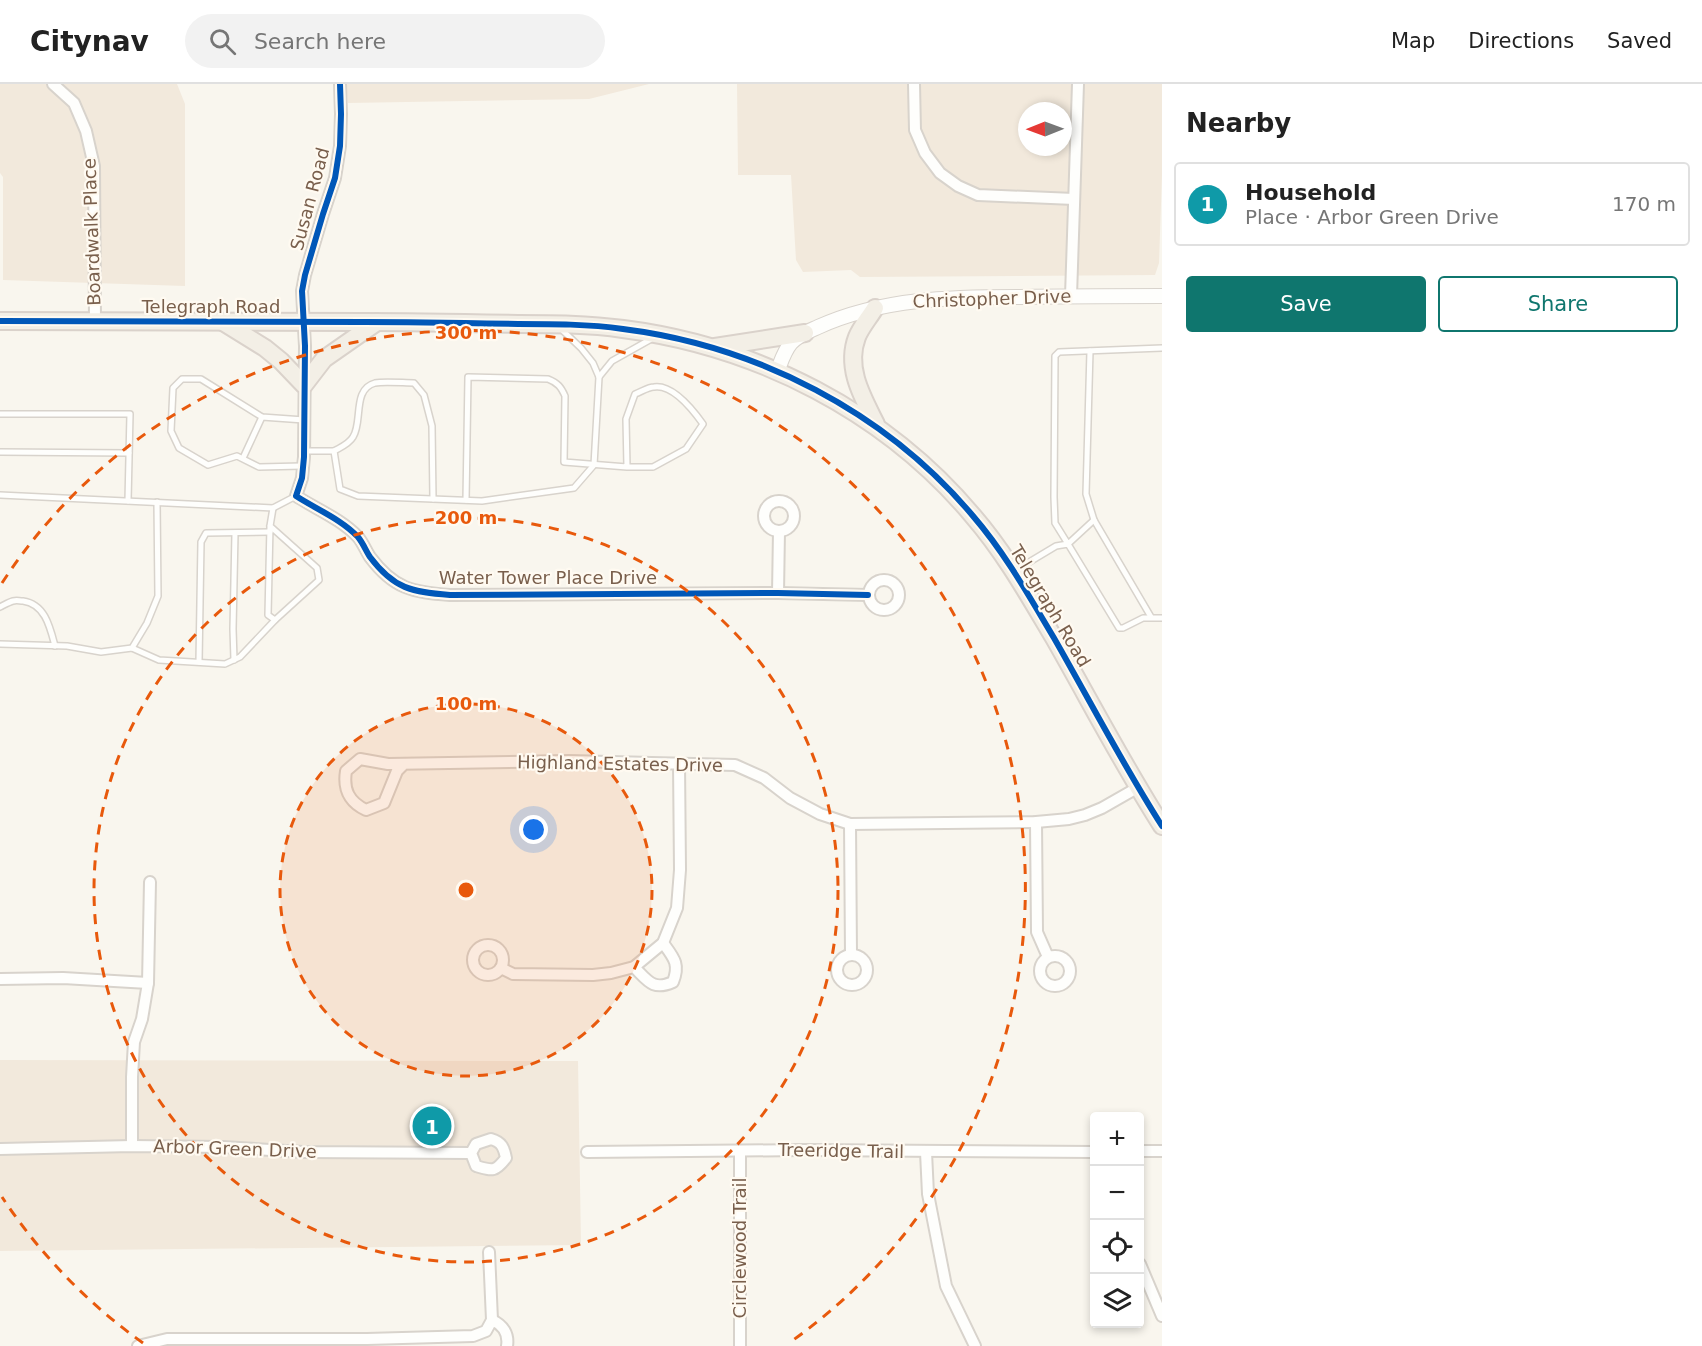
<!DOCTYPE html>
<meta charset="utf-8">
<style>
:root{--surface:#fff;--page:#f2f2f2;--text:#222;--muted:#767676;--line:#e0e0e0;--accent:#0f766e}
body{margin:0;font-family:"DejaVu Sans",sans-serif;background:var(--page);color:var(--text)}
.controls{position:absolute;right:18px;bottom:18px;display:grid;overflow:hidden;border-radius:6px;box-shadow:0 3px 9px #0003}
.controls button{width:54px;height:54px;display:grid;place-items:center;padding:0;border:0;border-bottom:2px solid var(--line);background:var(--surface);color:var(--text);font:30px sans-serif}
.compass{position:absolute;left:1018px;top:18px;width:54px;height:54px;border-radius:50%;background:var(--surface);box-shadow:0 3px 9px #0003;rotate:269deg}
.you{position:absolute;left:534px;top:746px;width:21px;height:21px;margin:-15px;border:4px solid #fff;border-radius:50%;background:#1a73e8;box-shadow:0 0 0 9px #1a73e833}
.badge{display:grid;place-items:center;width:39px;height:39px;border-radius:50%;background:var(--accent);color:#fff;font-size:20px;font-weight:700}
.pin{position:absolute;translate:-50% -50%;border:3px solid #fff;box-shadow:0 2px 6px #0006}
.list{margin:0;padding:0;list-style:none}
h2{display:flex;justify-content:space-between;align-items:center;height:78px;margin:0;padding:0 24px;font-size:26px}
h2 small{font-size:20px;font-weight:400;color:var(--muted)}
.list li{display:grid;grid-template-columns:39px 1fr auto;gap:18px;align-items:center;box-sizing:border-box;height:84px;margin:0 12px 12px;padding:0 12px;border:2px solid var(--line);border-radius:6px}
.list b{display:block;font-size:22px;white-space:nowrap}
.list p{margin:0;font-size:20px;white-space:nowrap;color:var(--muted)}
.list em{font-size:20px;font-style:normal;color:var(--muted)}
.actions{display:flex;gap:12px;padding:18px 24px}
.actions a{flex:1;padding:14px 0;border:2px solid var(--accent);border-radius:6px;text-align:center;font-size:21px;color:var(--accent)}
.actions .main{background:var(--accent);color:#fff}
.icon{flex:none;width:33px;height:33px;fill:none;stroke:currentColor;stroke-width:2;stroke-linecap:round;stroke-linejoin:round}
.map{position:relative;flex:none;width:1162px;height:1262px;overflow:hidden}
header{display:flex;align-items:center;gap:36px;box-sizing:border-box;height:84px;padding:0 30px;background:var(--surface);border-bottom:2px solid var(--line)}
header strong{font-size:28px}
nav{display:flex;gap:33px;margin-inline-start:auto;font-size:21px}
.search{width:420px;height:54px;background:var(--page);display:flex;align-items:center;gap:15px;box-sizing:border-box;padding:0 21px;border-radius:33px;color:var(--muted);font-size:22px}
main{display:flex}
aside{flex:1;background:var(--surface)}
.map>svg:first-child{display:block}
</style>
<header>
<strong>Citynav</strong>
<div class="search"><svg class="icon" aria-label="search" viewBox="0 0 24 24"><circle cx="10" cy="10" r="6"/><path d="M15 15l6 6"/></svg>Search here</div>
<nav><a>Map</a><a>Directions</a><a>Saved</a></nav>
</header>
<main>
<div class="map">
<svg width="1162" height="1262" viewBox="0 0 1162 1262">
<rect width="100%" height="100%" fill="#f9f6ee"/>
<g fill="#f2e9dc" fill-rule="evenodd">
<path d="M0 0H177L185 20V202L3 196V93L0 89Z"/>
<path d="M346 0H649L589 15 348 19Z"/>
<path d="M737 0H1162V91L1159 179 1155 191 860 193 851 186 803 188 796 176 791 91H738ZM1027 27H1063V63H1027Z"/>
<path d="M0 976 578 977 581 1161 0 1167Z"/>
</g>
<path fill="#e4dcd3" stroke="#e2d9d0" stroke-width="1.5" d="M449 1026V1047L444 1049 439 1048 427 1052 419 1049V1046H416V1027Z"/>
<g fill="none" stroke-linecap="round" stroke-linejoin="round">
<g stroke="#d8d3cc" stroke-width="8">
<g id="service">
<path d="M1090 267 1086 410 1094 436 1151 533"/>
<path d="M599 293 612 277 653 254"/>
<path d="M0 330H130L128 417"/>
<path d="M304 367H334L340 405 358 412 482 417 574 404 594 381 599 293 593 279 581 264 560 244"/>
<path d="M334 367C341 363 349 360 353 353 363 338 352 305 375 299 384 297 404 299 414 299L424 311 432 342 433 415"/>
<path d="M0 368 129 369"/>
<path d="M243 374 262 333"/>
<path d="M302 382 259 383 237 372 208 381 179 364 171 347 173 304 182 295H201L262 333 304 336"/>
<path d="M0 411 273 424 296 412"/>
<path d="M466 416 468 293 548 295C558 299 561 303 565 312L564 378 627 383H653L686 365 703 340C693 326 673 300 654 303 648 303 641 308 635 310L626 335 627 383"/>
<path d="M1094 436 1068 460 1055 439 1054 413 1055 272 1059 268 1162 264"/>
<path d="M270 442 317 484 319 496 275 536 268 531 270 442 273 424"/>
<path d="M1016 486 1056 462 1068 460 1119 544H1123L1143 534H1162"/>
<path d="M0 523C4 521 9 518 13 517 17 516 19 517 23 517 45 520 50 543 55 562"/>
<path d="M0 560 67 562 101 568 132 564 147 539 158 512 157 418"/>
<path d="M132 564 159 576 225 580 240 573 275 536"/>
<path d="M234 576 233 545 235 449"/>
<path d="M199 578 201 458 206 449 270 448"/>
</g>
</g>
<g stroke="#d8d3cc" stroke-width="14">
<g id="minor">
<path d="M53 0 74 19 86 47 94 82 95 237"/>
<path d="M340 0 341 30 340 62 335 94 323 130 305 191 302 207 305 262 304 373 302 394 296 412C316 425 341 435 358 453 363 459 366 467 370 473 394 505 412 508 450 511L778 509 868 511"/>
<path d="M914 0 915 46 925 69 940 89 958 102 978 111 1074 115"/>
<path d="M1071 212 1078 0"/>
<circle cx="779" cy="432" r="15"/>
<circle cx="884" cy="511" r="15"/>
<path d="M778 509 779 447"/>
<path d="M404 680 397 687 384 719 366 726C349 718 343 706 346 687L360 675 388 680 569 677 735 681 764 694 790 714 820 730 850 740 1036 738 1069 735 1085 731 1102 724 1137 704"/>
<path d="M1036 738 1037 848 1048 873"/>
<path d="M850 740 851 871"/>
<circle cx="488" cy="876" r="15"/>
<circle cx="852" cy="886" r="15"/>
<circle cx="1055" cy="887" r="15"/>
<path d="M634 883C648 897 653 907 673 898 680 880 674 874 663 859"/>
<path d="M501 884 513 890 593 891 611 889 634 883 663 859 677 824 680 786 679 679"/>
<path d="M0 895 63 894 148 899"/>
<path d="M491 1055C502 1058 504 1064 506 1074 495 1088 493 1087 476 1082L471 1069 476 1060Z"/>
<path d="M132 1062V993L134 958 142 935 148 899 150 798"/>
<path d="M0 1065 132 1062 223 1063 303 1068 471 1069"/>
<path d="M1140 1067H1162"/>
<path d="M587 1068 804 1066 1094 1068"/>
<path d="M926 1068 928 1110 946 1202 975 1262"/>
<path d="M1140 1180 1162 1232"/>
<path d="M492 1236C503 1241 509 1250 507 1262"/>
<path d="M138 1262 167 1255H367L473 1252 486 1247 492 1236 489 1168"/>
<path d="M740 1262V1067"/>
</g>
</g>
<g stroke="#d8d3cc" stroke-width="16">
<path id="tertiary" d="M777 288C781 278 784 267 791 259 798 251 809 247 818 243 882 214 952 213 1020 213 1067 212 1115 212 1162 212"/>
</g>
<g stroke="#dad2cb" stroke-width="20">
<g id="primary">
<path d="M875 224C869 234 861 243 857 253 845 284 863 314 876 340"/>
<path d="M0 237C121 237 243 238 364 238 416 238 467 239 518 240 553 240 588 240 623 245 757 262 886 328 973 432 1005 469 1029 512 1054 554 1090 617 1123 681 1162 742"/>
<path d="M223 238 265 264 281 277 304 301 324 275 377 238"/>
<path d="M715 263 805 249"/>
</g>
</g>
<use href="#service" stroke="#fefefc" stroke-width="5"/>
<use href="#minor" stroke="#fefefc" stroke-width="10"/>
<use href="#tertiary" stroke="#fefefc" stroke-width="14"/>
<use href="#primary" stroke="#f3efe6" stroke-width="16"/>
<g stroke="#fffaf1" stroke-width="10">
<g id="cycleway">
<path d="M340 0 341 30 340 62 335 94 323 130 305 191 302 207 305 262 304 373 302 394 296 412C316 425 341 435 358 453 363 459 366 467 370 473 394 505 412 508 450 511L778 509 868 511"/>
<path d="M0 237C121 237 243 238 364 238 416 238 467 239 518 240 553 240 588 240 623 245 757 262 886 328 973 432 1005 469 1029 512 1054 554 1090 617 1123 681 1162 742"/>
</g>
</g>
<use href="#cycleway" stroke="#0057b8" stroke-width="6"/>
</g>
<circle cx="466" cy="806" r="186" fill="#e8590c" fill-opacity=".12"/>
<g fill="none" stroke="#e8590c" stroke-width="3" stroke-dasharray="10 8">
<circle cx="466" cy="806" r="186"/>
<circle cx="466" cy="806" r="372"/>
<path d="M143 1259A557 557 0 0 1 2 1113M2 499A557 557 0 1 1 789 1259"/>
</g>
<g text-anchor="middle" stroke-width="4.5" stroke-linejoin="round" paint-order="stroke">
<g font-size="18" fill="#795f4c" stroke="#fffaf1">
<text transform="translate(310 115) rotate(-75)" y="6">Susan Road</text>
<text transform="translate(92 148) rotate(-92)" y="6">Boardwalk Place</text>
<text transform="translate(992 215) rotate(-2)" y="6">Christopher Drive</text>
<text x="211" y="229">Telegraph Road</text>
<text x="548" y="500">Water Tower Place Drive</text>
<text transform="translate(1050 522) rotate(59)" y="6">Telegraph Road</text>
<text transform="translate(620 680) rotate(1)" y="6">Highland Estates Drive</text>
<text transform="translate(235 1065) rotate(2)" y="6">Arbor Green Drive</text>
<text transform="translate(841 1067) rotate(1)" y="6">Treeridge Trail</text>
<text transform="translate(740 1164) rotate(-90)" y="6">Circlewood Trail</text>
</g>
</g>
<circle cx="466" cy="806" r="9" fill="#e8590c" stroke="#fffaf1" stroke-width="3"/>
<g font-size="18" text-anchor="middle" font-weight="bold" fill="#e8590c" stroke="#fffaf1" stroke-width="4.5" stroke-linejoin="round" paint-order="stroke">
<text x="466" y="255">300 m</text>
<text x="466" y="440">200 m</text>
<text x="466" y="626">100 m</text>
</g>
</svg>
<div class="controls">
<button>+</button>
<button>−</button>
<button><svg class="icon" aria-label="locate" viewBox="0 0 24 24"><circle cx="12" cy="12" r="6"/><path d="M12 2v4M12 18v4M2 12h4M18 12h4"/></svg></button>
<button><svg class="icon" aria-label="layers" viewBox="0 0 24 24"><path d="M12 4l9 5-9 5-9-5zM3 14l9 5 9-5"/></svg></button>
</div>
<svg class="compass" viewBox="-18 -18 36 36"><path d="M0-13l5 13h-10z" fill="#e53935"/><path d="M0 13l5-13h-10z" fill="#767676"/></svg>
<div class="you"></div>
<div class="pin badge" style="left:432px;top:1042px;background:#0f9aa8">1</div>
</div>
<aside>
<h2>Nearby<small></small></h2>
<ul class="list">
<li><span class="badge" style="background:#0f9aa8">1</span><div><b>Household</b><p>Place · Arbor Green Drive</p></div><em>170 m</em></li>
</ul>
<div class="actions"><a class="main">Save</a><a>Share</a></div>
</aside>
</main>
